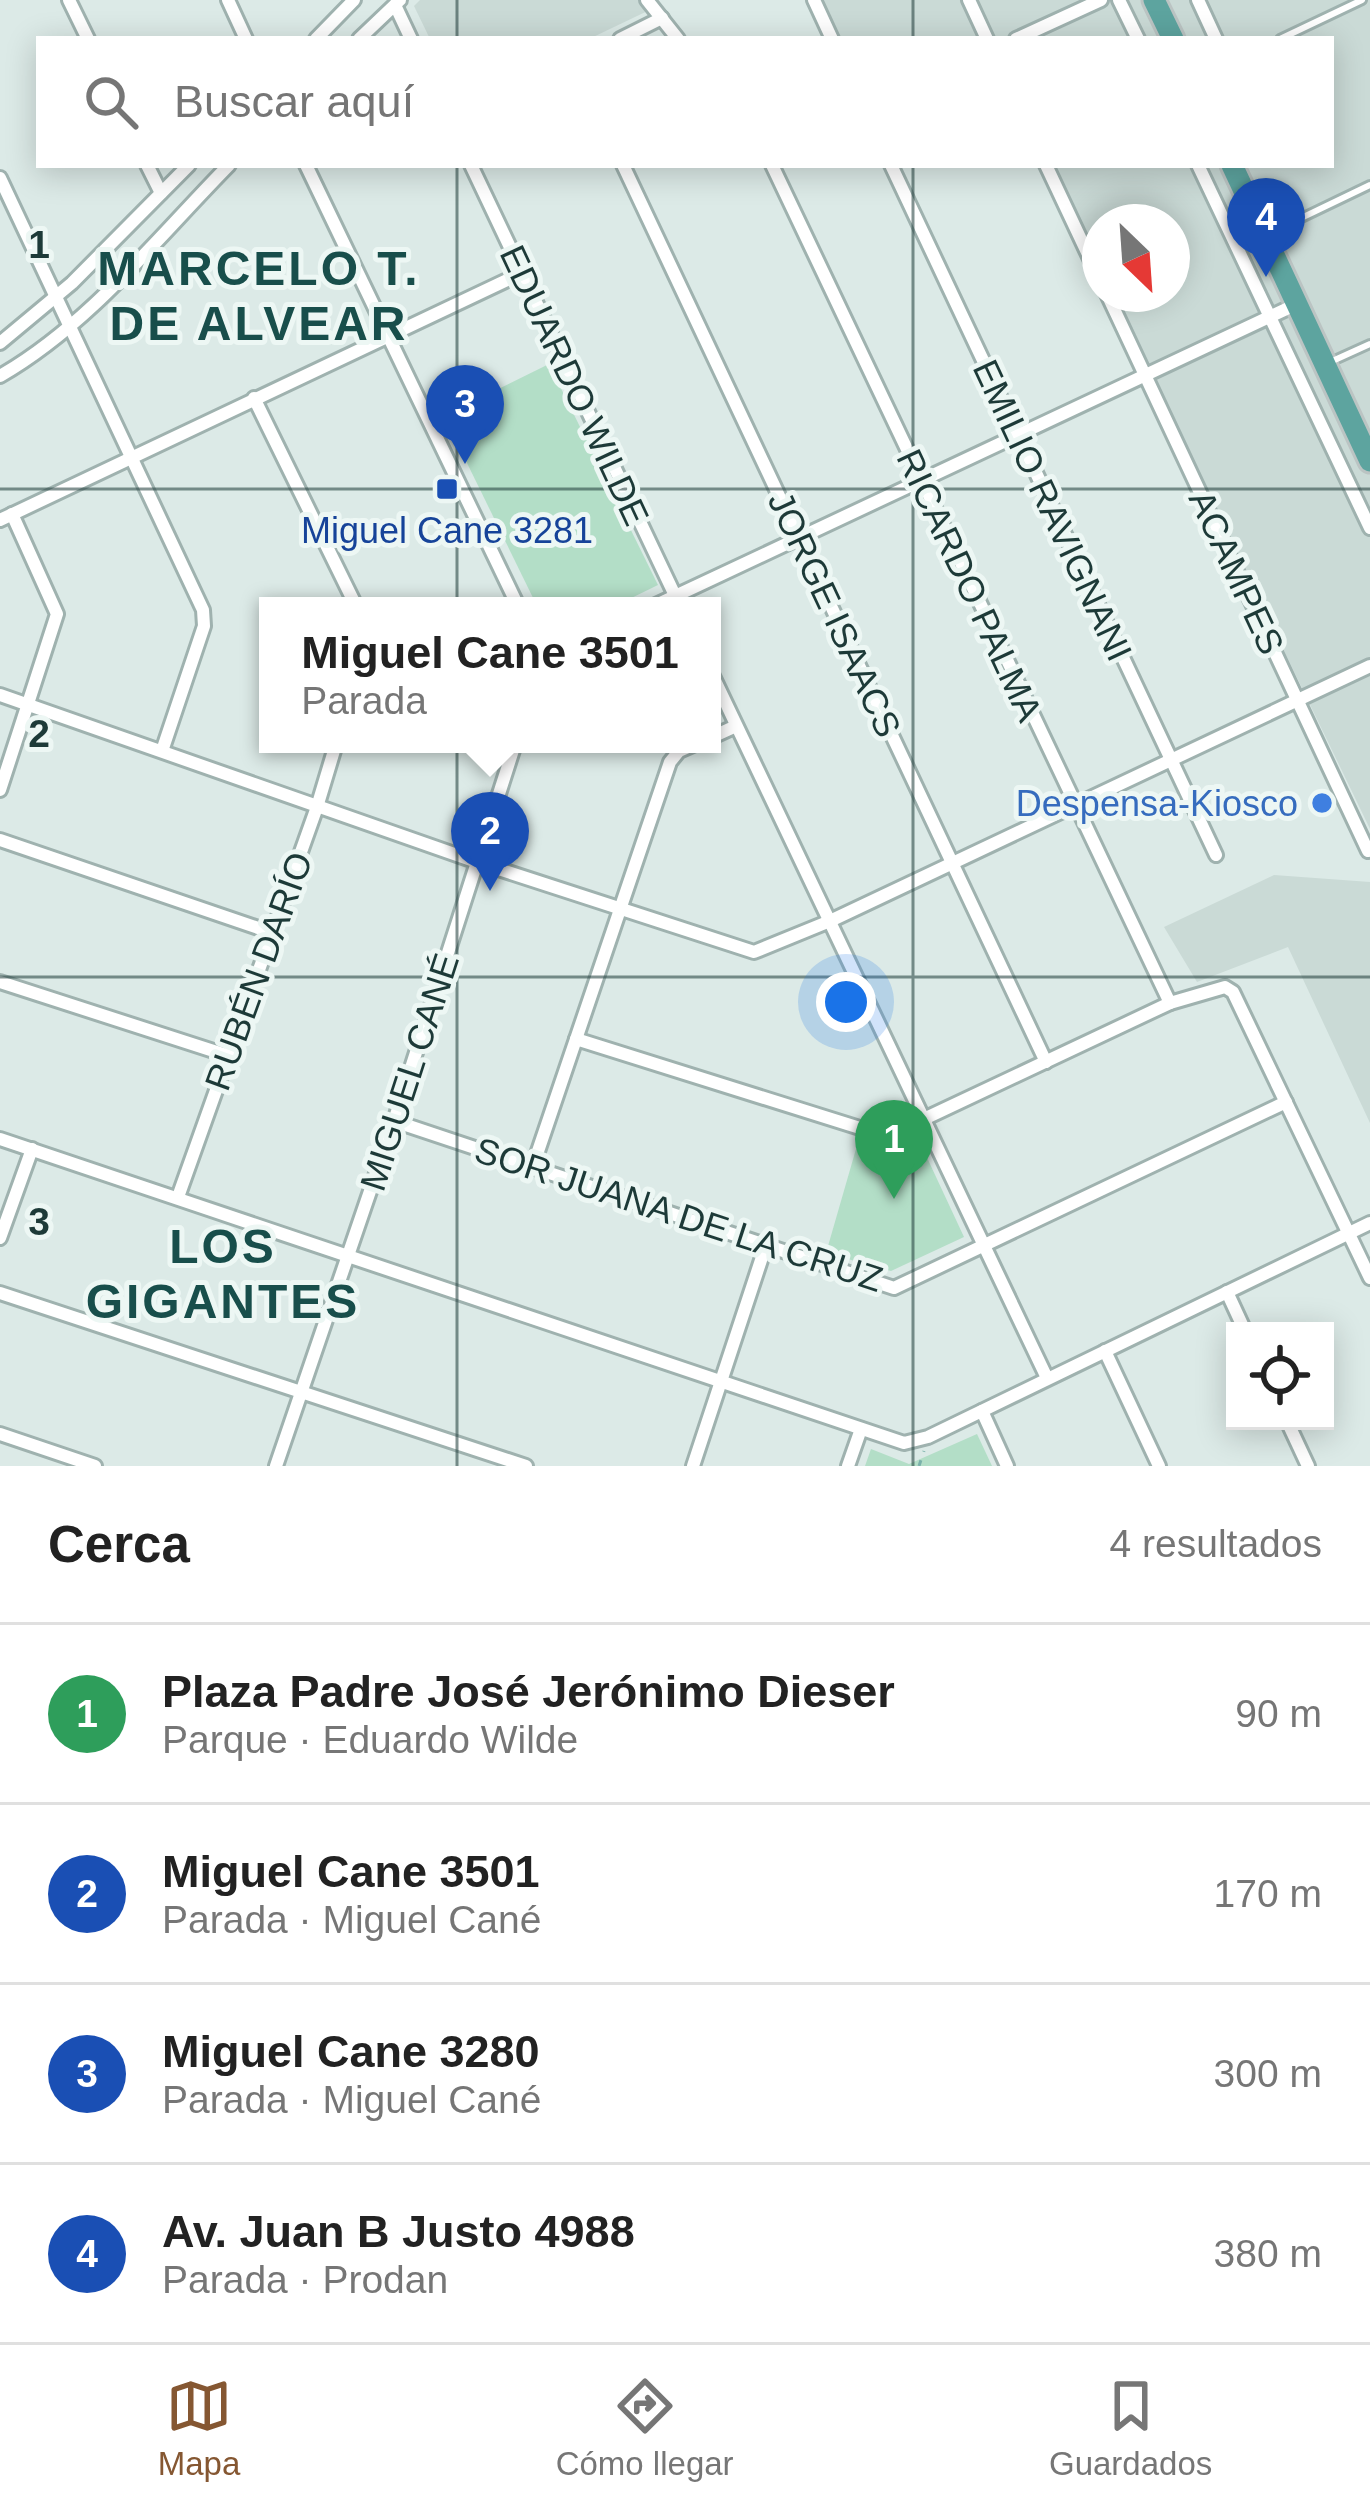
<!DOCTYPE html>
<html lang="es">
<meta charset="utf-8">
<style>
:root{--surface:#fff;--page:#f6f6f6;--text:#222;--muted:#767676;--line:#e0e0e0;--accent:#855732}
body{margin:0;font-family:Helvetica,sans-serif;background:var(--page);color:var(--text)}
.controls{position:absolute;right:36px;bottom:36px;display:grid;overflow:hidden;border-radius:0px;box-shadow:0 6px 30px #0003}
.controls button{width:108px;height:108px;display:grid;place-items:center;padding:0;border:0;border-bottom:3px solid var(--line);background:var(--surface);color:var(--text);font:60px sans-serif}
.compass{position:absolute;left:1082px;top:204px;width:108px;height:108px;border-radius:50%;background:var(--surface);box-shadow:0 6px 30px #0003;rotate:155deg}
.you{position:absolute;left:846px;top:1002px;width:42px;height:42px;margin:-30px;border:9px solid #fff;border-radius:50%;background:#1a73e8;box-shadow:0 0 0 18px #1a73e833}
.badge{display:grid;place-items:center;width:78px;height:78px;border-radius:50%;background:var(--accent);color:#fff;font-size:39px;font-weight:700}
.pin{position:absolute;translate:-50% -99px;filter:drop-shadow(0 3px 6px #0008)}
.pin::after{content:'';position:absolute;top:63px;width:42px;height:36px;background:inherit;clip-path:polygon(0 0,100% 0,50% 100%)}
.popup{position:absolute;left:259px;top:597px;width:462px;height:156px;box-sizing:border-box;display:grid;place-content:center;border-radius:0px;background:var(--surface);filter:drop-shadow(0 3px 9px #0005);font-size:39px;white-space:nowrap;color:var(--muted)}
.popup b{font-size:45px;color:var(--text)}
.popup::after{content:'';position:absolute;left:50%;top:100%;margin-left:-24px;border:24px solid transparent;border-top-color:var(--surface)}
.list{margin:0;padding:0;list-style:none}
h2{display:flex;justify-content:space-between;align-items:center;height:156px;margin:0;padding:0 48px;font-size:51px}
h2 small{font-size:39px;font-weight:400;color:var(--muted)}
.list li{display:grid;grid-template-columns:78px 1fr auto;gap:36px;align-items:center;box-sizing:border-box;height:180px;padding:0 48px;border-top:3px solid var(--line)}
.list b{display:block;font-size:45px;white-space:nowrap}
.list p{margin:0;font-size:39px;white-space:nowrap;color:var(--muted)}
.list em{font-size:39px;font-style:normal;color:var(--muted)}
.icon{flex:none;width:66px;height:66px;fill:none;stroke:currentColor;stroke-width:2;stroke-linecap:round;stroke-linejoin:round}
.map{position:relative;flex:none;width:1370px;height:1466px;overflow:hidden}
.search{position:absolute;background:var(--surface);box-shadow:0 6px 30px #0003;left:36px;right:36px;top:36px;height:132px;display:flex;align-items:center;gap:30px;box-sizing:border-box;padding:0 42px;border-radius:0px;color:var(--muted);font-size:45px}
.sheet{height:876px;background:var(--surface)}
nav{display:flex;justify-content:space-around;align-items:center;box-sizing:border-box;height:168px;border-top:3px solid var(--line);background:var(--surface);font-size:33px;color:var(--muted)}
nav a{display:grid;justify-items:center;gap:6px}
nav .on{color:var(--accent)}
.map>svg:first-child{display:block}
</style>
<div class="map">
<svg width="1370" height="1466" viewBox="0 0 1370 1466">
<rect width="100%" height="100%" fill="#dceae7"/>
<g fill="#cadad6">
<path d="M420 0H654L658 6 589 39H430L414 6Z"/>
<path d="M821 0H1370V829L1112 294H1172V222H1100V270L1049 165H1331V39H839Z"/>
<path d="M1274 875 1370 882V1123L1288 947 1197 982 1164 927Z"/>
</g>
<g fill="#b3dec7">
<path d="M549 364 658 585 615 606H537L444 416Z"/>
<path d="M856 1149 896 1161 923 1149 964 1237 891 1271 826 1253Z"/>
<path d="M977 1434 992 1466H865L871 1449 909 1464Z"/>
</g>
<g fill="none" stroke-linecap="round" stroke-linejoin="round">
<g stroke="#9fb2af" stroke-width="12">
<g id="lane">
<path d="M1280 39 1362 0"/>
<path d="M1268 234 1370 185"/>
<path d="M1328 363 1370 344"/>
</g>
</g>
<g stroke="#9fb2af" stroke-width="18">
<g id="street">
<path d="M69 0 88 39"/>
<path d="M228 0 246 39"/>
<path d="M647 0 678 39"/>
<path d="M814 0 832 39"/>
<path d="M969 0 987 39"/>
<path d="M1119 0 1138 39"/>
<path d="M1198 0 1216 39"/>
<path d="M395 5 411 39"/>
<path d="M316 39 354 0"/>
<path d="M359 39 400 0"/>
<path d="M620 39 662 18"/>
<path d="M1016 39 1101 0"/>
<path d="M147 165 161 193"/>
<path d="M306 165 518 606"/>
<path d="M471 165 680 606"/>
<path d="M623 165 1046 1062"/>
<path d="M772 165 1170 1003"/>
<path d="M891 165 1216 855"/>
<path d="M1046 165 1100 280"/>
<path d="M1198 165 1370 528"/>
<path d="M0 178 203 610 204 626 162 751"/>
<path d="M1107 294 1368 851"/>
<path d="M0 343 72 283 189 165"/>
<path d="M0 376C89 325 158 237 229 165"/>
<path d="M254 398 356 606"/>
<path d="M0 520 522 273"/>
<path d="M654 606 1297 304"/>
<path d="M712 674 1047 1378"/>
<path d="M0 695 477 862 754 952 830 921 1370 666"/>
<path d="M712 737 736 726"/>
<path d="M0 790 57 614 12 514"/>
<path d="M0 840 270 932"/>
<path d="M0 982 226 1055"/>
<path d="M576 1039 879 1134H892L1170 1003 1225 987 1233 992 1370 1278"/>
<path d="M394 1121 894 1288 1286 1102"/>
<path d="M0 1139 904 1443 928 1437 1370 1223"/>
<path d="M533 1166 670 762 679 751 695 744"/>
<path d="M178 1197 317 807 336 744"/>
<path d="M0 1238 32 1149"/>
<path d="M1227 1292 1245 1331"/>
<path d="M0 1293 526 1466"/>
<path d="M1105 1351 1159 1466"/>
<path d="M982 1411 1007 1466"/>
<path d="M1287 1421 1308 1466"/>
<path d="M0 1434 95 1466"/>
<path d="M276 1466 394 1121 515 744"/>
<path d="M693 1466 766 1245"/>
<path d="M848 1466 861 1429"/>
</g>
</g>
<g stroke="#bbc4c3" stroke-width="27">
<g id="primary">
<path d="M1154 0 1173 39"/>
<path d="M1232 165 1370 461"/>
</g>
</g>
<path stroke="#7ab1aa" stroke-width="3" stroke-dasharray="6 9" stroke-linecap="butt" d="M919 1466 924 1451"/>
<use href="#lane" stroke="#fff" stroke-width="6"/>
<use href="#street" stroke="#fff" stroke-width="12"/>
<use href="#primary" stroke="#5da49f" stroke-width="21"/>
</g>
<path fill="none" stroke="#1d3a38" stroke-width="3" stroke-opacity="0.55" d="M457 0V39M913 0V39M457 165V1466M913 165V1466M0 489H1370M0 977H1370"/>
<rect fill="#1a4fb4" stroke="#edf7f4" stroke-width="4.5" x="435" y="477" width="24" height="24" rx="6"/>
<circle fill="#3f7fe0" stroke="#edf7f4" stroke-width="4.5" cx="1322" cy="803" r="12"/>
<g text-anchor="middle" stroke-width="10" stroke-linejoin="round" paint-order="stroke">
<g font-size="36" fill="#1d3a38" stroke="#edf7f4">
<text transform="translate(575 385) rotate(65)" y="13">EDUARDO WILDE</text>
<text transform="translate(1053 510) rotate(65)" y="13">EMILIO RAVIGNANI</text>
<text transform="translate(1237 572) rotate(65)" y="13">ACAMPES</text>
<text transform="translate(970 585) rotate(65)" y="13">RICARDO PALMA</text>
<text transform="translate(835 614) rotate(65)" y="13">JORGE ISAACS</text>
<text transform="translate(258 971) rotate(-70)" y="13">RUBÉN DARÍO</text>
<text transform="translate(409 1072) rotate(-72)" y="13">MIGUEL CANÉ</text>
<text transform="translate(679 1214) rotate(18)" y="13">SOR JUANA DE LA CRUZ</text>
</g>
<g font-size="36" fill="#164399" stroke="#edf7f4">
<text x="447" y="543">Miguel Cane 3281</text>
</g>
<g font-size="36" fill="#366cbe" stroke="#edf7f4" text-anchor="end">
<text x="1298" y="816">Despensa-Kiosco</text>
</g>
<g font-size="48" font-weight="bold" letter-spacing="3" fill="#184e4b" stroke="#edf7f4">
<text x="259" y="285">MARCELO T.<tspan x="259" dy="55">DE ALVEAR</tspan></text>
<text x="223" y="1263">LOS<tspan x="223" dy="55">GIGANTES</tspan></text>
</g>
</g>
<g font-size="39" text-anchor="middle" font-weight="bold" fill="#1d3a38" stroke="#edf7f4" stroke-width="10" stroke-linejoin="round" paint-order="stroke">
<text x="39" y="258">1</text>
<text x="39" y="747">2</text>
<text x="39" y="1235">3</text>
</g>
</svg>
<div class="controls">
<button><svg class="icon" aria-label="locate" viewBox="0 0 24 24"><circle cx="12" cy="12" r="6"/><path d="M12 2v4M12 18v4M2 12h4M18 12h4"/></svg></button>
</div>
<svg class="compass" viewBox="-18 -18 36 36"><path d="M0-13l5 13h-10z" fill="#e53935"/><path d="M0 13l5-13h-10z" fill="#767676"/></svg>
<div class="you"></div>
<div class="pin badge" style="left:894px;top:1199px;background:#2e9e5b">1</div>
<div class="pin badge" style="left:490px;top:891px;background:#1a4fb4">2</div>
<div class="popup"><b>Miguel Cane 3501</b>Parada</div>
<div class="pin badge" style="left:465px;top:464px;background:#1a4fb4">3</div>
<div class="pin badge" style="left:1266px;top:277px;background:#1a4fb4">4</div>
<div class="search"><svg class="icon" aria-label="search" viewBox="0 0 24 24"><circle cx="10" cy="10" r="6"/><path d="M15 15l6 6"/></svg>Buscar aquí</div>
</div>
<section class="sheet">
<h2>Cerca<small>4 resultados</small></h2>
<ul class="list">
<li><span class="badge" style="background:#2e9e5b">1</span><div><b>Plaza Padre José Jerónimo Dieser</b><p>Parque · Eduardo Wilde</p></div><em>90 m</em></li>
<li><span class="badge" style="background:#1a4fb4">2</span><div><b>Miguel Cane 3501</b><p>Parada · Miguel Cané</p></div><em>170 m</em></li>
<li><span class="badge" style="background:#1a4fb4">3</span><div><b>Miguel Cane 3280</b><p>Parada · Miguel Cané</p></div><em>300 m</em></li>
<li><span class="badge" style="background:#1a4fb4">4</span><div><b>Av. Juan B Justo 4988</b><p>Parada · Prodan</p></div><em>380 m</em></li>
</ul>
</section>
<nav>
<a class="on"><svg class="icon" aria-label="map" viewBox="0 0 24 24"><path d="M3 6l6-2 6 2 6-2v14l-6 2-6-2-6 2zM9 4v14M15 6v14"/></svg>Mapa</a>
<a><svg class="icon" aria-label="directions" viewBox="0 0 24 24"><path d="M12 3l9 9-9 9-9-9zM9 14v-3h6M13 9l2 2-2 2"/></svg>Cómo llegar</a>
<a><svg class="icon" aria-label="saved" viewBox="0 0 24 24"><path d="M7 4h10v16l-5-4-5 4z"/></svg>Guardados</a>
</nav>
